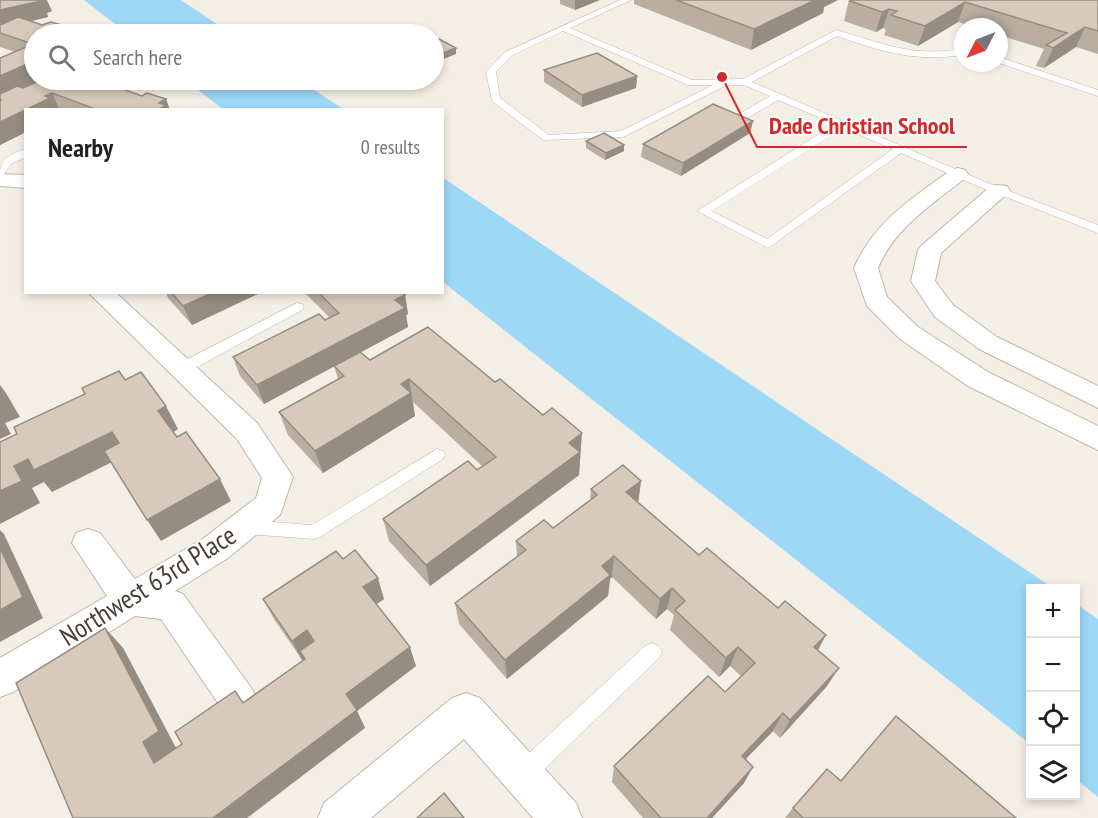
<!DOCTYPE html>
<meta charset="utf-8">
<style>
:root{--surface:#fff;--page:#f2f2f2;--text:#202124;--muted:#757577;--line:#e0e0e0}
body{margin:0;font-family:"PT Sans Narrow",sans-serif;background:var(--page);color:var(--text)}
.controls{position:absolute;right:18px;bottom:18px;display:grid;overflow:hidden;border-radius:0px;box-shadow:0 3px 9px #0003}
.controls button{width:54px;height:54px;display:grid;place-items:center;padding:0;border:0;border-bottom:2px solid var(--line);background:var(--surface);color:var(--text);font:30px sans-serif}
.compass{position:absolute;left:954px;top:18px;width:54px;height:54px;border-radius:50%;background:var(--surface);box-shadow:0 3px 9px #0003;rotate:228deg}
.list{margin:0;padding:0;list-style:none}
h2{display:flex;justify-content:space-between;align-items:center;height:78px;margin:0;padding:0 24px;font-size:26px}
h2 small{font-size:20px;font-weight:400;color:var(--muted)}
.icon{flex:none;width:33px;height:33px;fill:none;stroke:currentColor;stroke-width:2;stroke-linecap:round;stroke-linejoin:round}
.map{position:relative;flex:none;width:1098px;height:818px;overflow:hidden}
.search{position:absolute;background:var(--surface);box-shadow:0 3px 9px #0003;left:24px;top:24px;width:420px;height:66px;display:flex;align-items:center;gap:15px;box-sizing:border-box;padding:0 21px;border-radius:33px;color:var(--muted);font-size:22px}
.panel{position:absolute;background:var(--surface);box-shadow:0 3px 9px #0003;left:24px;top:108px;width:420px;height:186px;border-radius:0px}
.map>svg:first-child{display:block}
</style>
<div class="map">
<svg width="1098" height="818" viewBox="0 0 1098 818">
<rect width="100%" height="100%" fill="#f4efe6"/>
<g fill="#9dd8f6">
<path d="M84 0H181L232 34H128Z"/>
<path d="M185 80H299L343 109H223Z"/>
<path d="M442 177 1053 588H1030V744L443 282Z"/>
<path d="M1076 604 1098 619V797L1076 779Z"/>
</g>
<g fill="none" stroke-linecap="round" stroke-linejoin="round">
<g stroke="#c1b6a8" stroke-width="1">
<g id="service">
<path d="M620 0H631L570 28 692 80 743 79 836 30C886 44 909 57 963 49V55C915 62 882 52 837 36L752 82 988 183 1098 225V233L980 187 901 153 768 248 697 211 835 124 778 100 744 120H736V116L770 96 744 85H727L623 137 543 140 492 101 486 72 505 52ZM563 31 688 85H713L621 131 549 135 500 98 496 72 511 56ZM843 128 893 149 767 239 711 211Z"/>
<path d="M999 57 1098 90V96L999 63Z"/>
<path d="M26 149V157L11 164 4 174 0 175C0 158 10 154 26 149Z"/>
<path d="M297 303 302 304 304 307 302 310 186 373 181 374 174 369 176 365Z"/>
<path d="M437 449 443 451 445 455 443 459 320 537 314 539 246 534 240 532 237 527 240 522 246 520 312 525Z"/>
<path d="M652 643 659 646 662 652 659 658 530 783 522 786 514 783 511 775 514 767 645 646Z"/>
</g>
</g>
<g stroke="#c1b6a8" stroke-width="2">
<g id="minor">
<path d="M958 168 965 170 968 174 965 178C932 205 895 227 878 268L887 297 918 327 988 372 1098 426V450L968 386 900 339 867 306 854 268C875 221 911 199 951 170Z"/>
<path d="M0 174 26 175V188L0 186Z"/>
<path d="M999 185 1007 186 1010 191 941 253 935 281 953 305 997 337 1098 386V408L979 349 935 317 911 281 918 250 922 245 991 186Z"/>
<path d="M88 292H115L257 423 293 477 280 515 228 558 175 591 183 594 252 689 258 702 252 715 239 721 226 715 161 619 135 616 13 692 0 697V658L107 596 72 543 76 533 88 529 100 533 135 579 204 538 256 498 262 478 237 439Z"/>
<path d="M466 693 480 698 576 803 582 818H533L464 739 371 818H318L324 803 452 698Z"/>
</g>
</g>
<use href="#service" fill="#fff" fill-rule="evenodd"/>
<use href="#minor" fill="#fff" fill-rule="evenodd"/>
</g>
<g fill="#b9aea0">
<path d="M0 0 52 11 47 13 48 17 30 21 42 25 21 88H110L142 96 166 99 170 110H26V132L0 145V58L15 52 0 47Z"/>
<path d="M560 0H600L575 10 560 4Z"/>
<path d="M634 0H838L824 7 823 13 751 50 634 4Z"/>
<path d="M849 0H1098V54L1076 47 1044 68 1036 66 1044 49 999 35V27H975L958 22 918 46 884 35 886 30 883 28 876 32 844 21Z"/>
<path d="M544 70 637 76 636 88 582 107 544 82Z"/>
<path d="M753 121 750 133 681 176 641 157 643 144Z"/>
<path d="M586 141 624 151 605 160 586 148Z"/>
<path d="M166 292H262L192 325 168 298Z"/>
<path d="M304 292H402L405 295 408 314 406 315 408 327 361 352 370 360 581 456 580 457 579 475 430 586 389 541 383 519 482 466 413 402 415 416 323 473 288 435 279 412 338 379 334 366 264 404 240 376 233 357 330 318Z"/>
<path d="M641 481 638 503 699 555 778 608 826 635 818 650 827 686 780 738 773 731 745 760 744 783 712 818H643L612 782 614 766 725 692 741 676 730 666 719 677 670 630 674 615 667 609 656 619 612 577 610 579 608 596 507 679 459 624 455 603 517 557 516 541 553 528 590 500 591 489Z"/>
<path d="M343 559 384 599 376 604 416 666 357 711 365 728 73 818 105 628 123 648 176 748 304 660V659L302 660 274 619 263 599Z"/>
<path d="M841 781 1016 818H785L793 808Z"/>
</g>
<g fill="#968d82">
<path d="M38 0H47L52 11 47 13 48 17 0 29V10Z"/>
<path d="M575 0H600L575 10Z"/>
<path d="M815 0H838L824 7 823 13 751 50 754 29Z"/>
<path d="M965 2 958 22 918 46 925 26Z"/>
<path d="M889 9 883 28 876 32 882 12Z"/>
<path d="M66 26 69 34 58 29Z"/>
<path d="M1085 27 1076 47 1044 68 1053 48Z"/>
<path d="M456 48V54L434 63V56Z"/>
<path d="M34 61V80H40L0 98V76Z"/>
<path d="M637 76 636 88 582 107V95Z"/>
<path d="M52 93 60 110H27L45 96Z"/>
<path d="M166 99 170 110H158L159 103Z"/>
<path d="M26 110V132L0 145V122Z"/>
<path d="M753 121 750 133 681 176 683 163Z"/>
<path d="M624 145V151L605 160 606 153Z"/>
<path d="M214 292H262L192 325 183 306Z"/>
<path d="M405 295 408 314 406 315 408 327 264 404 257 385Z"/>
<path d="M409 379 415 416 323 473 315 451 401 384Z"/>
<path d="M0 385 6 393 20 417 5 423 11 434 0 439Z"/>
<path d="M166 406 178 429 171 434 158 411Z"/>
<path d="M112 432 126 455 52 492 44 482 32 488 40 503 0 524V491L14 466 28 459Z"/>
<path d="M582 433 579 475 430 586 426 565 569 443Z"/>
<path d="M220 479 231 501 161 541 147 520Z"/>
<path d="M641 481 638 503 626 492Z"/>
<path d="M0 530 4 534 43 618 0 642Z"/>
<path d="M614 556 612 577 610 579 608 596 507 679 505 660 602 566Z"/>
<path d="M378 578 384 599 371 608 363 587Z"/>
<path d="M672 588 667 609 656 619 660 599Z"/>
<path d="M105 628 123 648 176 748 154 763 143 742Z"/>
<path d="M307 630 317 650 300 651 304 659 302 660 292 641Z"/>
<path d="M826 635 815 655 814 647Z"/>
<path d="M410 647 416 666 357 711 365 728 247 818H213L346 694Z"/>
<path d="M738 647 730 666 719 677 726 658Z"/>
<path d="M839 668 827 686 780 738 790 720Z"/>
<path d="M783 713 773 731 733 772 742 756Z"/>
<path d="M753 767 744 783 712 818H707Z"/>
</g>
<g fill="#d7caba" stroke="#968d82" stroke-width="1.5">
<path d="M0 0H40L41 1 0 10Z"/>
<path d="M676 0H815L754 29Z"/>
<path d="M852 0H1098V31L1085 27 1053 48 1046 45 1067 33 965 2 925 26 891 15 897 11 889 9 882 12 850 1Z"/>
<path d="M18 17 42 25 51 22 66 26 58 29 74 34H34V61L0 76V58L33 44 0 33V25Z"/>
<path d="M439 39 456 48 434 56V41Z"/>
<path d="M597 53 637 76 582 95 544 70Z"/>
<path d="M42 80H84L110 88 114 86 142 96 147 93 166 99 159 103 166 105 158 110H98L52 93 45 96 50 98 0 122V100H1L0 99V94L17 86 23 88Z"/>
<path d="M713 104 753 121 683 163 643 144Z"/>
<path d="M604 133 624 145 606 153 586 141Z"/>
<path d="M171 292H214L183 306Z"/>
<path d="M318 292H402L405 295 395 300 405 308 257 385 233 357 319 314 325 320 339 313Z"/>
<path d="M428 327 495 382 500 379 543 415 552 408 582 433 569 443 580 452 426 565 383 519 468 461 477 470 496 457 409 379 401 384 411 393 315 451 279 412 344 376 334 366 360 352 370 360Z"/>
<path d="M119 371 125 380 141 372 166 406 158 411 177 437 186 432 220 479 147 520 104 451 119 443 112 432 34 470 28 459 14 466 22 481 0 491V442L17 434 14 427 85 394 82 388Z"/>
<path d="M623 465 641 481 626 492 699 555 707 548 778 608 785 601 826 635 814 647 839 668 790 720 783 713 742 756 753 767 707 818H661L614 766 708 676 725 692 755 663 738 647 726 658 675 610 685 601 672 588 660 599 614 556 602 566 610 575 505 660 455 603 526 550 516 541 544 520 553 528 597 495 591 489Z"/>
<path d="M0 548 23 597 0 610Z"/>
<path d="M355 550 378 578 363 587 410 647 346 694 357 710 213 818H73L16 683 105 628 159 731 143 742 154 763 182 744 175 732 235 691 243 703 305 659 300 651 314 641 307 630 292 641 263 599 336 551 343 559Z"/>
<path d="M896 716 1016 818H803L793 808 827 769 841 781Z"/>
<path d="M444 793 464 818H417Z"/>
</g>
<g text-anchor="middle" stroke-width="4.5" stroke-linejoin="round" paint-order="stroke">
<g font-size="27" fill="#483f34" stroke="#fff">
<text transform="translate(148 586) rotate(-32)" y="9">Northwest 63rd Place</text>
</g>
</g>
<path fill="none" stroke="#d62828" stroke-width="2" d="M722 77L757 147H967"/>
<circle fill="#d62828" stroke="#fff" stroke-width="2" cx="722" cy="77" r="6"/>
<g font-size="24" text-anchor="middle" font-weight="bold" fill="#d62828" stroke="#fff" stroke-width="4.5" stroke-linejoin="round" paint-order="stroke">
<text x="862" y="134">Dade Christian School</text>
</g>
</svg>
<div class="controls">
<button>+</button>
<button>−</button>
<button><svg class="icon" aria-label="locate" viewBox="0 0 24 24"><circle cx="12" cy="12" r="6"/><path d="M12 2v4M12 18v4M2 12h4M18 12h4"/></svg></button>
<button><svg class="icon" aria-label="layers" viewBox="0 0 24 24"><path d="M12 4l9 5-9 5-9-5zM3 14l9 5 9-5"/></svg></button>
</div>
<svg class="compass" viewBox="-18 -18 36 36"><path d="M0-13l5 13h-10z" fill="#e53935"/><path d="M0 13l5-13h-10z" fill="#757577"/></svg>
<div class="search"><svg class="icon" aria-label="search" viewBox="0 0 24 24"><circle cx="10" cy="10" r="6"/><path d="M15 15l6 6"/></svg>Search here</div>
<section class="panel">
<h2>Nearby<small>0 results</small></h2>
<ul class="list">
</ul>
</section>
</div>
